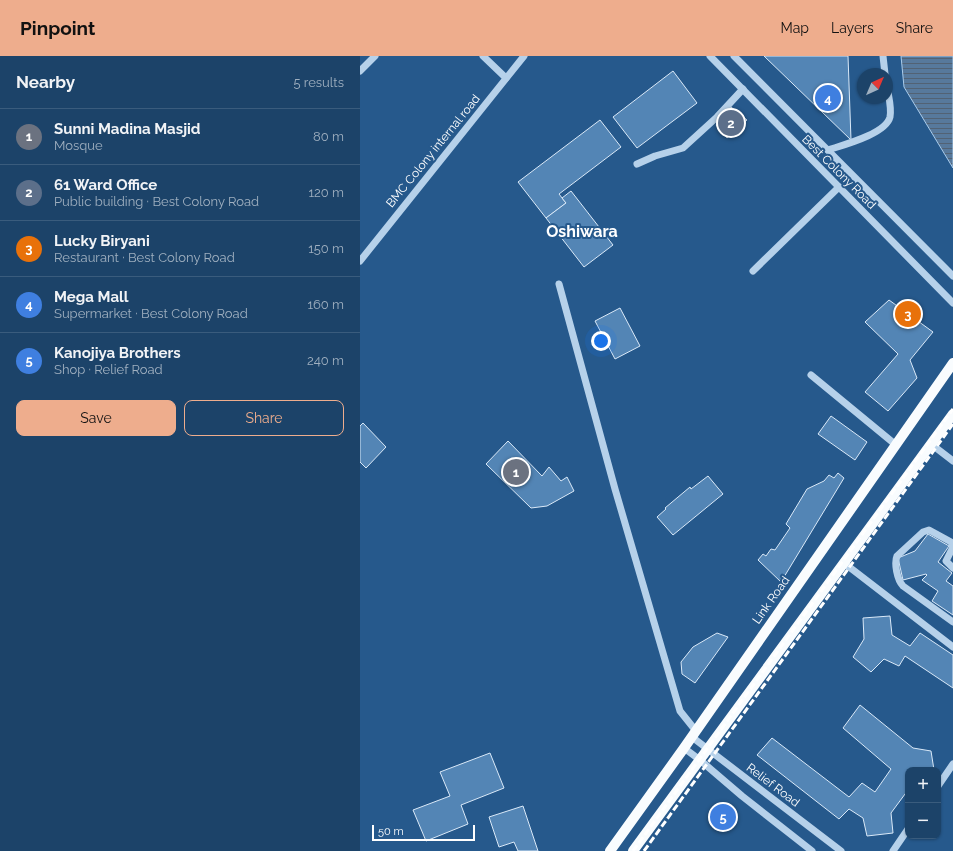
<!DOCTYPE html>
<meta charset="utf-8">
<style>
:root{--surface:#1c4369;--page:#254a6f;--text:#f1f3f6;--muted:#a0b0c0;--line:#3a5c7d;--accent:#eead8d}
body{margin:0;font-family:Raleway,sans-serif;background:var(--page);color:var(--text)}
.controls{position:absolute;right:12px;bottom:12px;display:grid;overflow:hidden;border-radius:8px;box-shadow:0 1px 3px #0004}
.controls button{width:36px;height:36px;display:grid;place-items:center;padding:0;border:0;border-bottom:1px solid var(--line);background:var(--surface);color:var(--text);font:20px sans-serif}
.compass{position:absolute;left:497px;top:12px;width:36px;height:36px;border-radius:50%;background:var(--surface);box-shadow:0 1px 3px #0004;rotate:44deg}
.scale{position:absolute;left:12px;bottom:10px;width:103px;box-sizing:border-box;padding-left:4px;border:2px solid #fff;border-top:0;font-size:11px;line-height:14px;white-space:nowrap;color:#fff;-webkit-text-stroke:3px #26598c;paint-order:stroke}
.you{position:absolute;left:241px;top:285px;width:14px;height:14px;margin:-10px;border:3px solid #fff;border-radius:50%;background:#1a73e8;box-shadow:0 0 0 6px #1a73e833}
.badge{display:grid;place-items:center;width:26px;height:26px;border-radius:50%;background:var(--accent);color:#fff;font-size:13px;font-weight:700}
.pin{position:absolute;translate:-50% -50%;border:2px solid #fff;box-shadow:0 1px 4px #0006}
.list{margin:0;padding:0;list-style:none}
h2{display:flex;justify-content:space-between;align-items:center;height:52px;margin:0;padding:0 16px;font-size:17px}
h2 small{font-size:13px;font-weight:400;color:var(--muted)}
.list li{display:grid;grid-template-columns:26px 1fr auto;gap:12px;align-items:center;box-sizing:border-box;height:56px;padding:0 16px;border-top:1px solid var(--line)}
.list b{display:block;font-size:15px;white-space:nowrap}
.list p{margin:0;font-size:13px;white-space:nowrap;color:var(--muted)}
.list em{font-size:13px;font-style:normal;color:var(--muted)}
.actions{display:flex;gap:8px;padding:12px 16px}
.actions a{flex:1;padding:9px 0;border:1px solid var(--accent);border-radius:8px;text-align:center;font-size:14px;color:var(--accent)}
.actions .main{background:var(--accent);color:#111}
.map{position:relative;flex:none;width:593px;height:795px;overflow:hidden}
header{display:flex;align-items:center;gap:24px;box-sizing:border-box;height:56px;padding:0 20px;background:var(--accent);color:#111}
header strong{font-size:19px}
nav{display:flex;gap:22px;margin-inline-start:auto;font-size:14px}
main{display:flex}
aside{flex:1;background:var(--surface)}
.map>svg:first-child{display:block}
</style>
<header>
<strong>Pinpoint</strong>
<nav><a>Map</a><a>Layers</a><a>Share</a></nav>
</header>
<main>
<aside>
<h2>Nearby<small>5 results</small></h2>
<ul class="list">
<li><span class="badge" style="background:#6b7280">1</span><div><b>Sunni Madina Masjid</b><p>Mosque</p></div><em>80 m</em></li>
<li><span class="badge" style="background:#5c6f8a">2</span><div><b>61 Ward Office</b><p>Public building · Best Colony Road</p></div><em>120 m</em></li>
<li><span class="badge" style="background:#e8710a">3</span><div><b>Lucky Biryani</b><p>Restaurant · Best Colony Road</p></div><em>150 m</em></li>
<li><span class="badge" style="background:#3f7fe0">4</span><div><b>Mega Mall</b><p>Supermarket · Best Colony Road</p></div><em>160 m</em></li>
<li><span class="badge" style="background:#3f7fe0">5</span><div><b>Kanojiya Brothers</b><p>Shop · Relief Road</p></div><em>240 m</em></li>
</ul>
<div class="actions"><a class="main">Save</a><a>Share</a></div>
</aside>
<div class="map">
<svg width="593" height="795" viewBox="0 0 593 795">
<defs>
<pattern id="water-rules" width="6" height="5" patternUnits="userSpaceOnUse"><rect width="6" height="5" fill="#57799c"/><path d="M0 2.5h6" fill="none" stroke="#526274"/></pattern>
</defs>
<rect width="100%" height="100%" fill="#26598c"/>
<path fill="url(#water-rules)" stroke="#aacceb" d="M541 0H593V112L544 31Z"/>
<g fill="#5385b5" stroke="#dae9f8">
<path d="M404 0H488L491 84Z"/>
<path d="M313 15 337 47 277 92 253 61Z"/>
<path d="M371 51 387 64 367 82 356 69Z"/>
<path d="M240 64 261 91 199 138 206 147 186 162 158 126Z"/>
<path d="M211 135 253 189 224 211 186 162 206 147 202 142Z"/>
<path d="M529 244 573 276 550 304 557 322 528 355 505 336 538 298 505 266Z"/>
<path d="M260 252 280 290 255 303 235 265Z"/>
<path d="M471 360 507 386 495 404 458 378Z"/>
<path d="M3 367 26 391 6 412 0 406V370Z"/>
<path d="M148 385 182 420 189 411 201 425 207 421 214 435 187 450 171 452 126 408Z"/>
<path d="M478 417 484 422 421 526 398 504 403 498 406 500 411 493 415 494 430 472 426 468 447 433 464 425 469 419 474 422Z"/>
<path d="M348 420 363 438 313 479 297 461 306 453 305 452 330 431 331 433Z"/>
<path d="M568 478 589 490 578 506 592 517 586 525 593 530V559L572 545 578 535 562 524 567 519 566 518 543 524 538 502 555 495Z"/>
<path d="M530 560 532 579 550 590 560 577 593 599V632L545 600 539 610 524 603 511 616 493 601 504 583 503 562Z"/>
<path d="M357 577 368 581 335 627 322 618 321 606 333 591Z"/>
<path d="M500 649 553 692 571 695 574 714H548V734L531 757 533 777 507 780 503 762 489 753 479 763 397 699 412 682 489 741 502 727 515 736 531 713 483 672Z"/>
<path d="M130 697 144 732 101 749 108 768 66 785 53 754 90 740 80 716Z"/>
<path d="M163 750 178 795H158L154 786 139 791 129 761Z"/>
</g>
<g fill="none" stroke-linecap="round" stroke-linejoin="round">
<g stroke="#b6d1ea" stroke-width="7">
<path d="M123 0 146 22"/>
<path d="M350 0 593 247"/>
<path d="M374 0 593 220"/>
<path d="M523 0 525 18"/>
<path d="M0 15 15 0"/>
<path d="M468 94C483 89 526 78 530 61 532 51 528 39 527 30"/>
<path d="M277 108 295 100 323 92 357 61 383 33"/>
<path d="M0 205 164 0"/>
<path d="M393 215 479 131"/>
<path d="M199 228 255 433 320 655 336 675"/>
<path d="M451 319 536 389"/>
<path d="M571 388 593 405"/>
<path d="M593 491 591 486 569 474 563 476 537 500C534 507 537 524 543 530L593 566"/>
<path d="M593 491 586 505 593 512"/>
<path d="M484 507 593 591"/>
<path d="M332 681 481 795"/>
<path d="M324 692 340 704 382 740 452 795"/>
<path d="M578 730 593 708"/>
<path d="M533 795 548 773"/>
</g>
<g stroke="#f9fcfe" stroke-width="10">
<path d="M250 795 324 692 593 307"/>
<path d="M273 795 593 358"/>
</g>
<g stroke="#fff" stroke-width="3" stroke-dasharray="7 3" stroke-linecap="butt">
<path d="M273 795 593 353"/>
<path d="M284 795 593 368"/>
</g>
</g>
<g text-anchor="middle" stroke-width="4" stroke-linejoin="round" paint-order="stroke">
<g font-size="12" fill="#fff" stroke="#26598c">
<text transform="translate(73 95) rotate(-51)" y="4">BMC Colony internal road</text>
<text transform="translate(479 116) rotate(45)" y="4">Best Colony Road</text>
<text transform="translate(411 544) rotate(-55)" y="4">Link Road</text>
<text transform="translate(413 729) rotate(37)" y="4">Relief Road</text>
</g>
<g font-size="16" font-weight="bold" fill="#fff" stroke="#26598c">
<text x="222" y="181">Oshiwara</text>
</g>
</g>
</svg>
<div class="controls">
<button>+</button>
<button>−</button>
</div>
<svg class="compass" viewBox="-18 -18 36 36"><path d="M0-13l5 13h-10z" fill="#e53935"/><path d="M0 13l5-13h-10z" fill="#a0b0c0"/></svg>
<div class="scale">50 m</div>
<div class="you"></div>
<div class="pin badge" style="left:156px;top:416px;background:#6b7280">1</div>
<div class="pin badge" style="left:371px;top:67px;background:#5c6f8a">2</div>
<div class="pin badge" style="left:548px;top:258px;background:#e8710a">3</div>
<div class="pin badge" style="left:468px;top:42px;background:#3f7fe0">4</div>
<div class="pin badge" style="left:363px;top:761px;background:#3f7fe0">5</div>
</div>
</main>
